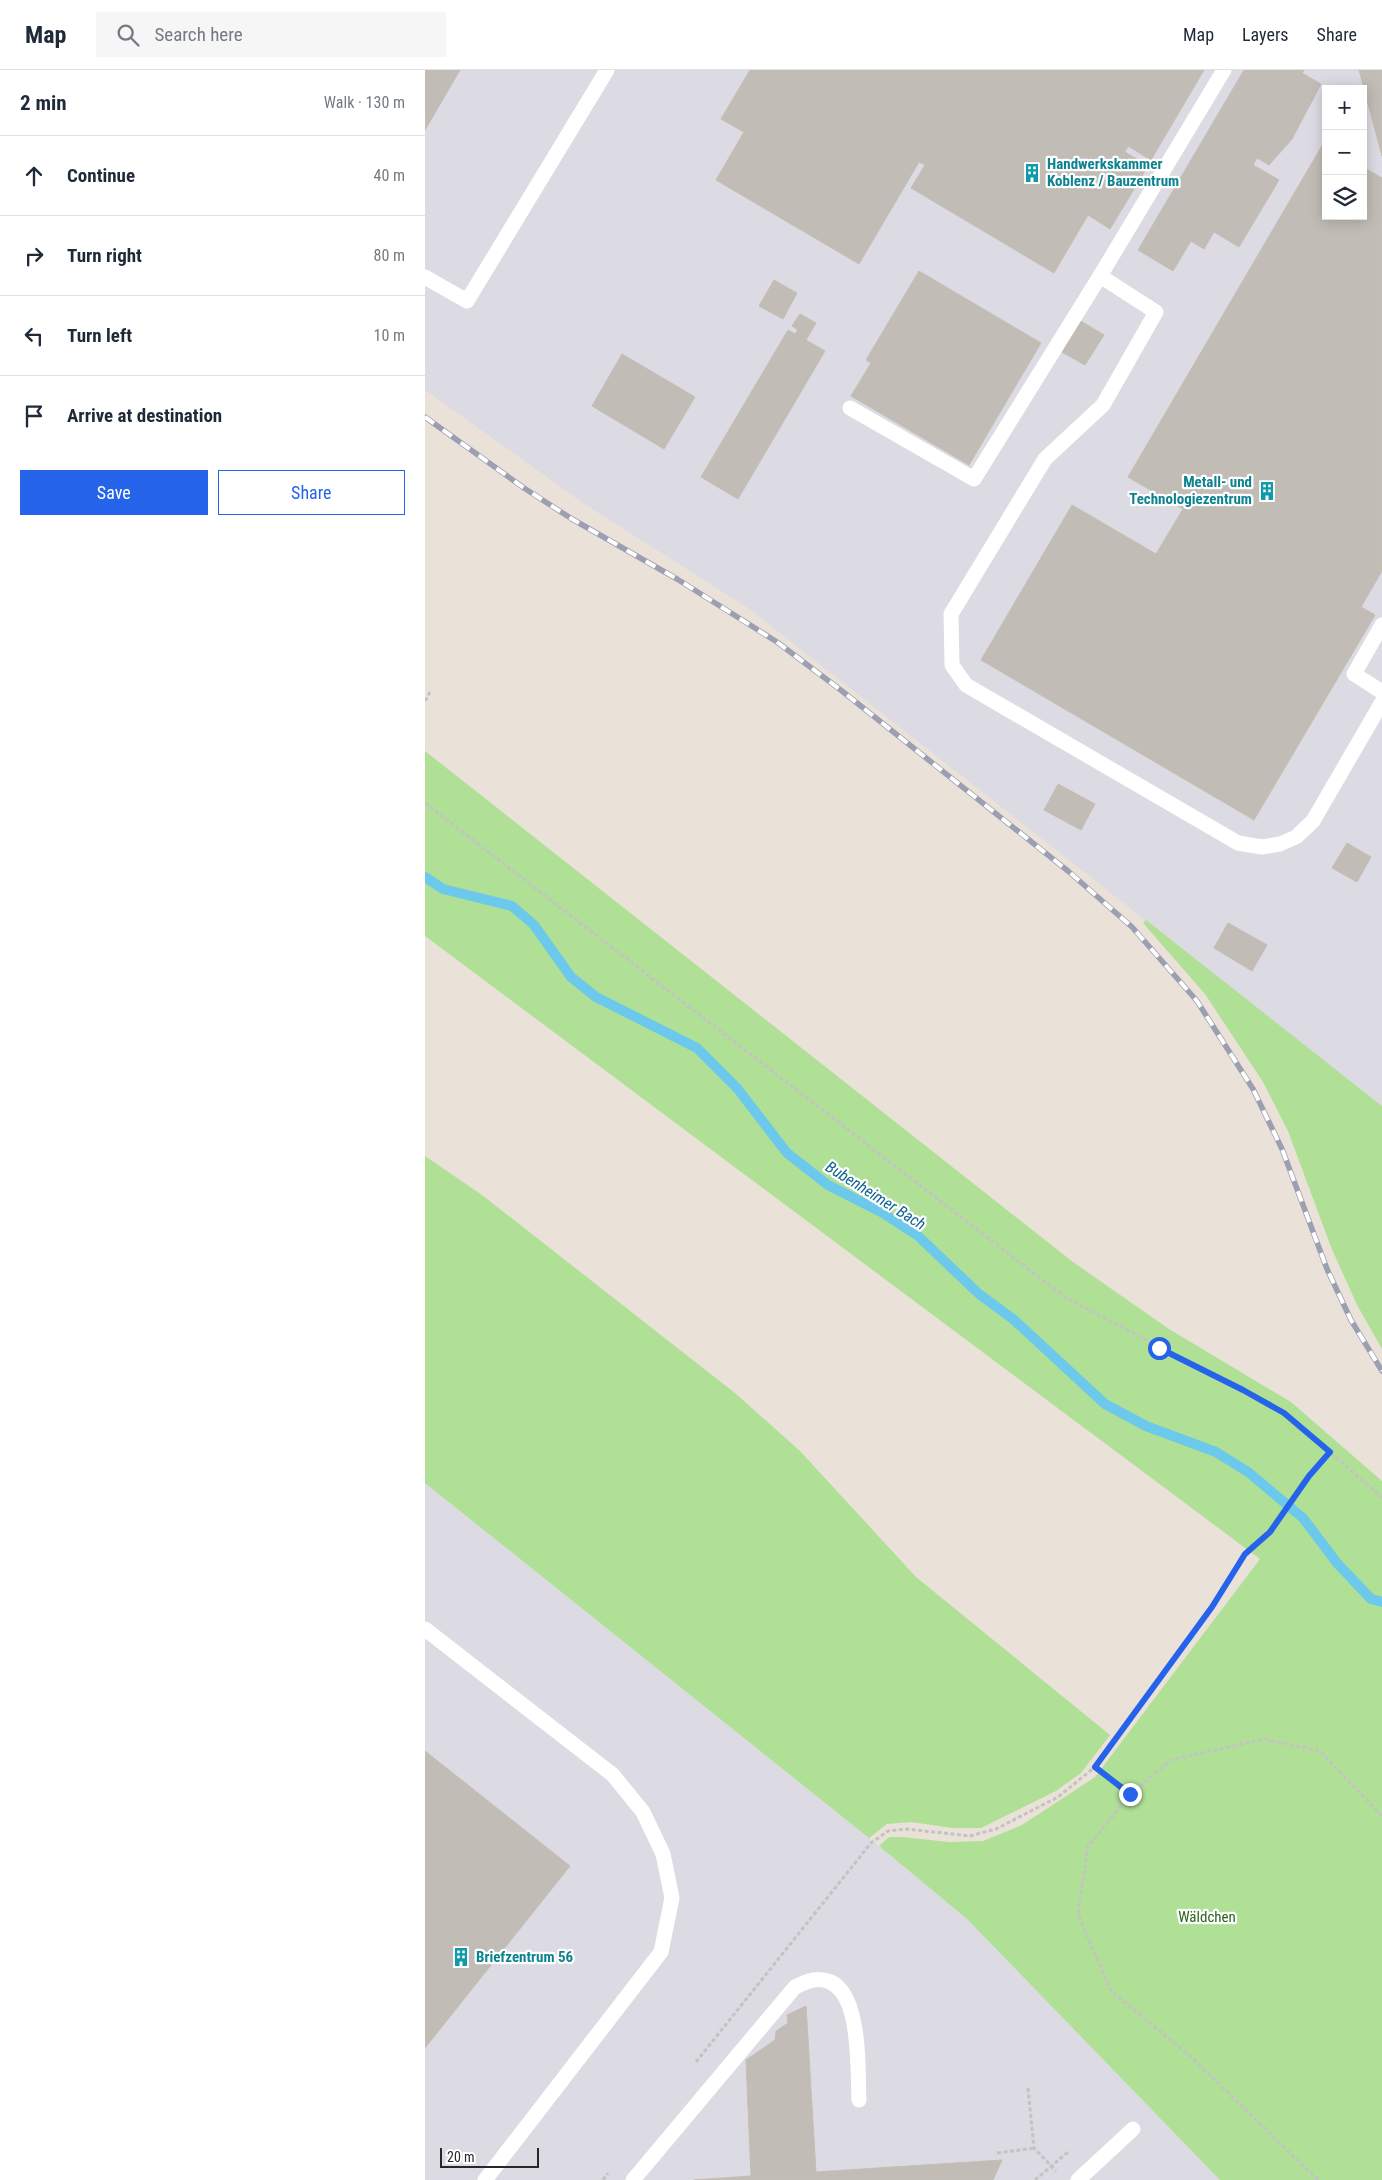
<!DOCTYPE html>
<meta charset="utf-8">
<style>
:root{--surface:#fff;--page:#f6f6f7;--text:#1f2937;--muted:#747a83;--line:#e0e1e3;--accent:#2563eb}
body{margin:0;font-family:"Roboto Condensed",sans-serif;background:var(--page);color:var(--text)}
.controls{position:absolute;right:15px;top:15px;display:grid;overflow:hidden;border-radius:0px;box-shadow:0 2px 12px #0003}
.controls button{width:45px;height:45px;display:grid;place-items:center;padding:0;border:0;border-bottom:1px solid var(--line);background:var(--surface);color:var(--text);font:25px sans-serif}
.scale{position:absolute;left:15px;bottom:12px;width:99px;box-sizing:border-box;padding-left:5px;border:2px solid #272727;border-top:0;font-size:14px;line-height:18px;white-space:nowrap;color:#272727;-webkit-text-stroke:4px #fff;paint-order:stroke}
.stop{position:absolute;width:15px;height:15px;margin:-11px;border:4px solid #2563eb;border-radius:50%;background:#fff}
.stop.end{background:#2563eb;border-color:#fff;box-shadow:0 1px 5px #0008}
.list{margin:0;padding:0;list-style:none}
h2{display:flex;justify-content:space-between;align-items:center;height:65px;margin:0;padding:0 20px;font-size:21px}
h2 small{font-size:16px;font-weight:400;color:var(--muted)}
.list li{display:grid;grid-template-columns:32px 1fr auto;gap:15px;align-items:center;box-sizing:border-box;height:80px;padding:0 20px;border-top:1px solid var(--line)}
.list b{display:block;font-size:19px;white-space:nowrap}
.list em{font-size:16px;font-style:normal;color:var(--muted)}
.actions{display:flex;gap:10px;padding:15px 20px}
.actions a{flex:1;padding:11px 0;border:1px solid var(--accent);border-radius:0px;text-align:center;font-size:18px;color:var(--accent)}
.actions .main{background:var(--accent);color:#fff}
.icon{flex:none;width:28px;height:28px;fill:none;stroke:currentColor;stroke-width:2;stroke-linecap:round;stroke-linejoin:round}
.map{position:relative;flex:none;width:957px;height:2110px;overflow:hidden}
header{display:flex;align-items:center;gap:30px;box-sizing:border-box;height:70px;padding:0 25px;background:var(--surface);border-bottom:1px solid var(--line)}
header strong{font-size:24px}
nav{display:flex;gap:28px;margin-inline-start:auto;font-size:18px}
.search{width:350px;height:45px;background:var(--page);display:flex;align-items:center;gap:12px;box-sizing:border-box;padding:0 18px;border-radius:0px;color:var(--muted);font-size:19px}
main{display:flex}
aside{flex:1;background:var(--surface)}
.map>svg:first-child{display:block}
</style>
<header>
<strong>Map</strong>
<div class="search"><svg class="icon" aria-label="search" viewBox="0 0 24 24"><circle cx="10" cy="10" r="6"/><path d="M15 15l6 6"/></svg>Search here</div>
<nav><a>Map</a><a>Layers</a><a>Share</a></nav>
</header>
<main>
<aside>
<h2>2 min<small>Walk · 130 m</small></h2>
<ul class="list">
<li><svg class="icon" aria-label="ahead" viewBox="0 0 24 24"><path d="M12 20V5M6 11l6-6 6 6"/></svg><div><b>Continue</b></div><em>40 m</em></li>
<li><svg class="icon" aria-label="right" viewBox="0 0 24 24"><path d="M7 20v-9h11M14 6l5 5-5 5"/></svg><div><b>Turn right</b></div><em>80 m</em></li>
<li><svg class="icon" aria-label="left" viewBox="0 0 24 24"><path d="M17 20v-9H6M10 6l-5 5 5 5"/></svg><div><b>Turn left</b></div><em>10 m</em></li>
<li><svg class="icon" aria-label="arrive" viewBox="0 0 24 24"><path d="M6 21V4h12l-3 4 3 4H6"/></svg><div><b>Arrive at destination</b></div></li>
</ul>
<div class="actions"><a class="main">Save</a><a>Share</a></div>
</aside>
<div class="map">
<svg width="957" height="2110" viewBox="0 0 957 2110">
<rect width="100%" height="100%" fill="#eae2d9"/>
<g fill="#dcdae2" fill-rule="evenodd">
<path d="M0 0H957V1036L323 538 158 433 0 320ZM901 19H938V146H901Z"/>
<path d="M0 1413 444 1768 542 1849 795 2110H0Z"/>
</g>
<g fill="#afe096">
<path d="M0 681 648 1192 744 1259 866 1332 957 1411V2110H795L542 1849 454 1776 464 1767H477L524 1772 558 1771 597 1755 670 1707 835 1489 0 866Z"/>
<path d="M721 850 957 1036V1279L932 1235 906 1177 863 1061 838 1012 780 924 718 853Z"/>
<path d="M0 1086 57 1125 310 1323 375 1381 491 1507 685 1665 656 1703 631 1721 556 1758H527L486 1752 462 1754 444 1768 0 1413Z"/>
</g>
<g fill="none" stroke-linecap="round" stroke-linejoin="round">
<path stroke="#6dc9eb" stroke-width="10" d="M0 807 18 819 87 836 109 855 146 907 171 927 272 978 312 1018 362 1083 403 1115 458 1143 492 1165 554 1224 588 1249 680 1334 721 1356 791 1382 823 1402 878 1448 912 1493 946 1529 957 1532"/>
</g>
<g fill="#c2bcb6" stroke="#c5beb3">
<path d="M0 0H35L0 60Z"/>
<path d="M325 0H779L726 90 703 76 700 82 723 96 685 159 663 145 629 203 486 118 500 95 494 92 434 194 291 110 319 62 296 49Z"/>
<path d="M819 0H879L877 3 896 14 867 69 844 95 832 88 828 95 854 110 814 177 789 162 779 179 766 171 748 201 713 180Z"/>
<path d="M934 0H957V86Z"/>
<path d="M898 74 901 75V146H938V97L957 108V501L936 537 950 545 829 750 556 590 647 435 731 484 758 439 703 407Z"/>
<path d="M494 201 616 273 544 395 426 326 446 293 441 290Z"/>
<path d="M349 210 372 223 358 249 334 236Z"/>
<path d="M375 244 391 253 381 270 400 281 313 429 276 407 363 260 370 264 373 260 367 256Z"/>
<path d="M654 250 679 265 660 295 635 281Z"/>
<path d="M197 284 270 327 239 379 167 336Z"/>
<path d="M633 714 670 734 656 760 619 740Z"/>
<path d="M922 773 946 787 932 812 907 798Z"/>
<path d="M803 853 842 875 827 901 789 878Z"/>
<path d="M0 1681 145 1796 0 1978Z"/>
<path d="M381 1936 391 2102 577 2090 568 2110H269L326 2106 321 1990 350 1970 351 1961 363 1953 362 1945Z"/>
</g>
<g fill="none" stroke-linecap="round" stroke-linejoin="round">
<g stroke="#c3c3c3" stroke-width="3" stroke-dasharray="4 2.5" stroke-linecap="butt">
<path d="M0 631 5 622"/>
<path d="M0 733 641 1228 818 1320 859 1343 957 1427"/>
<path d="M670 1697 705 1725 663 1776 653 1844 686 1921 765 1986 893 2110"/>
<path d="M705 1725 746 1690 839 1669 895 1681 957 1746"/>
<path d="M271 1992 446 1773 463 1761 482 1759 545 1766 571 1759 633 1727 670 1697 787 1537 821 1484 845 1462 884 1405 905 1382"/>
<path d="M603 2018 609 2078 631 2101"/>
<path d="M572 2083 609 2078"/>
<path d="M178 2110 183 2103"/>
<path d="M610 2110 643 2082"/>
</g>
<g stroke="#fff" stroke-width="15">
<path d="M675 206 731 242 678 335 620 389 526 544 527 595 541 615 813 773 837 777 855 774 871 767 888 751 957 632"/>
<path d="M0 207 42 231 182 0"/>
<path d="M425 338 549 409 675 206 799 0"/>
<path d="M957 555 929 604 957 622"/>
<path d="M0 1559 188 1705 218 1742 238 1784 247 1828 236 1882 60 2110"/>
<path d="M208 2110 370 1917C375 1915 382 1911 388 1910 439 1902 432 1999 434 2030"/>
<path d="M653 2110 708 2059"/>
</g>
<g stroke="#9c9fb1" stroke-width="5.5">
<path id="rail" d="M0 347 99 418 147 449 252 509 352 572 417 621 643 801 707 857 772 931 828 1019 857 1079 902 1199 926 1250 957 1301"/>
</g>
<use href="#rail" stroke="#fff" stroke-width="4" stroke-dasharray="11" stroke-linecap="butt"/>
</g>
<g fill="none" stroke-linecap="round" stroke-linejoin="round">
<path stroke="#2563eb" stroke-width="6" d="M705 1724 670 1697 787 1537 820 1484 845 1462 884 1406 905 1382 859 1343 818 1320 734 1278"/>
</g>
<defs>
<g id="building-bare" transform="scale(1.5)"><path d="M-4-6H4V6H1V3H-1V6H-4ZM-2.5-4.3h1.7v1.8h-1.7ZM.8-4.3h1.7v1.8H.8ZM-2.5-1h1.7V.8h-1.7ZM.8-1h1.7V.8H.8Z" fill="#0f9aa8" stroke="#fff" stroke-width="2.5" paint-order="stroke"/></g>
</defs>
<g fill-rule="evenodd">
<use href="#building-bare" x="607" y="103"/>
<use href="#building-bare" x="842" y="421"/>
<use href="#building-bare" x="36" y="1887"/>
</g>
<g text-anchor="middle" stroke-width="4.5" stroke-linejoin="round" paint-order="stroke">
<g font-size="15" font-weight="bold" fill="#0d838f" stroke="#fff" text-anchor="start">
<text x="622" y="99">Handwerkskammer<tspan x="622" dy="17">Koblenz / Bauzentrum</tspan></text>
<text x="827" y="417" text-anchor="end">Metall- und<tspan x="827" dy="17">Technologiezentrum</tspan></text>
<text x="51" y="1892">Briefzentrum 56</text>
</g>
<g font-size="15" fill="#29611b" stroke="#fff">
<text x="782" y="1852">Wäldchen</text>
</g>
<g font-size="16" font-style="italic" fill="#106592" stroke="#fff">
<text transform="translate(451 1125) rotate(32)" y="6">Bubenheimer Bach</text>
</g>
</g>
</svg>
<div class="controls">
<button>+</button>
<button>−</button>
<button><svg class="icon" aria-label="layers" viewBox="0 0 24 24"><path d="M12 4l9 5-9 5-9-5zM3 14l9 5 9-5"/></svg></button>
</div>
<div class="scale">20 m</div>
<div class="stop" style="left:734px;top:1278px"></div>
<div class="stop end" style="left:705px;top:1724px"></div>
</div>
</main>
